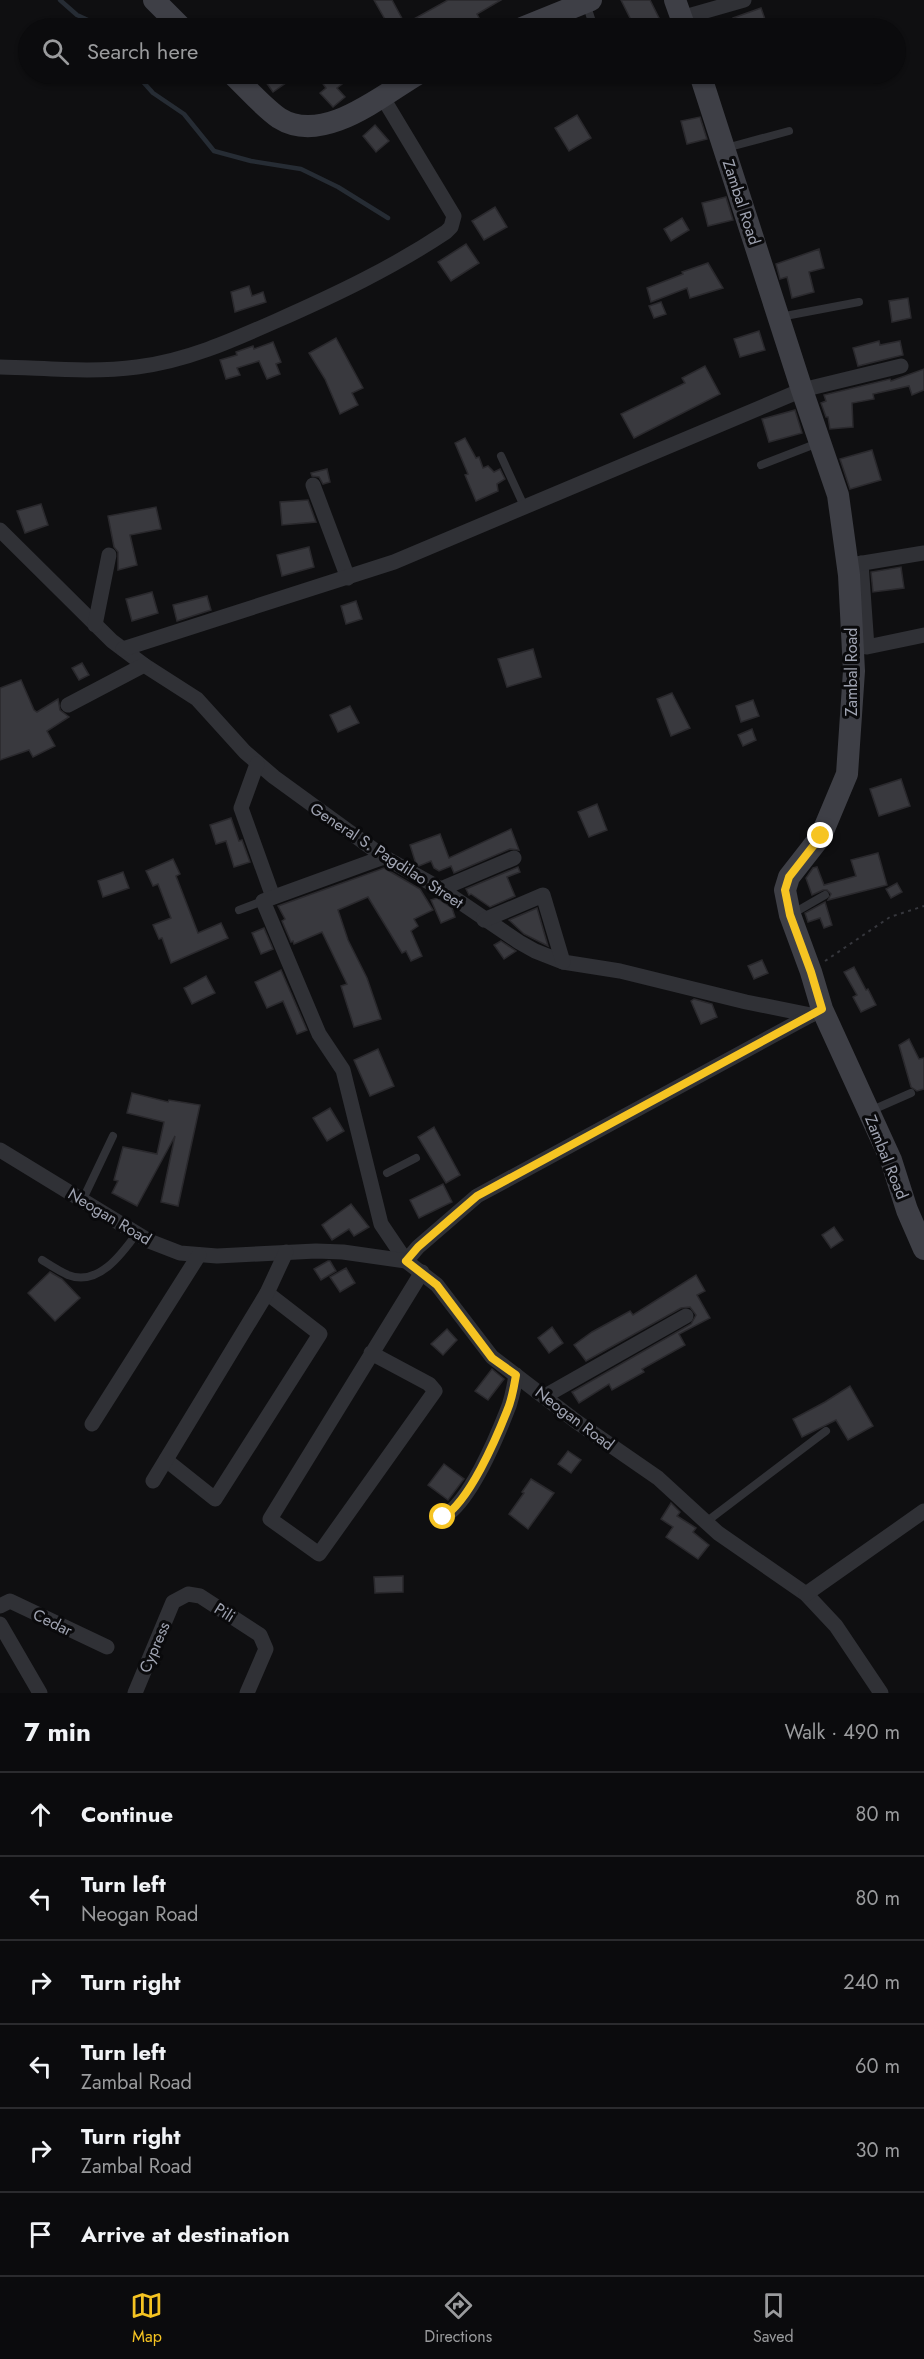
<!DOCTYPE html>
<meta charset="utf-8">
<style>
:root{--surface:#0b0b0d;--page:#141416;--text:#f1f3f6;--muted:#9a9b9d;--line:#2b2b2e;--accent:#f6c422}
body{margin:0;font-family:Jost,sans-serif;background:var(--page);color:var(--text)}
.stop{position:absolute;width:18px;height:18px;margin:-14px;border:4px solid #f6c422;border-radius:50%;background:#fff}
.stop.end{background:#f6c422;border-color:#fff;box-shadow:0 2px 6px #0008}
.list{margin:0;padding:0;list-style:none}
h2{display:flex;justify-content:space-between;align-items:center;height:78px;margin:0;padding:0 24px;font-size:26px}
h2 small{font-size:20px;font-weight:400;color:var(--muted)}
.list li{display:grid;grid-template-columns:39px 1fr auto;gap:18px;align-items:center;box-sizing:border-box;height:84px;padding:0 24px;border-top:2px solid var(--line)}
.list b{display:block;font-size:22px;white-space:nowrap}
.list p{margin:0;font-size:20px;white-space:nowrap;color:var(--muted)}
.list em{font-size:20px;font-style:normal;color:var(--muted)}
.icon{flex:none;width:33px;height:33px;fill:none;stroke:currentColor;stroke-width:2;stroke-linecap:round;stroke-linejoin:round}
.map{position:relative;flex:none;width:924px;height:1693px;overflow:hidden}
.search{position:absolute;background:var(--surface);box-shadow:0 2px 4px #0004;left:18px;right:18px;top:18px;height:66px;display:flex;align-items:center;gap:15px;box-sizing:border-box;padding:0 21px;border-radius:33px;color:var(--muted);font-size:22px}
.sheet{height:582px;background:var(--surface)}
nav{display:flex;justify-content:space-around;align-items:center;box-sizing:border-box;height:84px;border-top:2px solid var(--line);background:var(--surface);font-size:16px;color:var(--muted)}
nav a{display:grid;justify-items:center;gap:3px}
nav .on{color:var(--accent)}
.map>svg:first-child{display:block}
</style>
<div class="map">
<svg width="924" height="1693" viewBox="0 0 924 1693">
<rect width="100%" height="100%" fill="#0f0f11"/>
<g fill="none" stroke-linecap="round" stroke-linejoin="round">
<g stroke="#262c34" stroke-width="4.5">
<path d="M60 0 77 15 105 28"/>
<path d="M136 74 153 93 184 114 214 151 251 161 301 169 338 187 388 218"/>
</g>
</g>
<g fill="#39393e" stroke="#2a292d" stroke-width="1.5">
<path d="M374 0H392L405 24 448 0H501L477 14 480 20 464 28H459L455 22 442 28H390Z"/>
<path d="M621 0H650L664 28H635Z"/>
<path d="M761 8 768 28H737L733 18Z"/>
<path d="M260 74H285L290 80 273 92Z"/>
<path d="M316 74H355L337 88 345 97 333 107 320 93 326 88Z"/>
<path d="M577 115 591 138 569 151 555 128Z"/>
<path d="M700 117 707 139 687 144 681 121Z"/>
<path d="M375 125 389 141 376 152 363 136Z"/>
<path d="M726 197 733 220 708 226 702 203Z"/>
<path d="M495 207 507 227 484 240 472 221Z"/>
<path d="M682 218 689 230 671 241 664 229Z"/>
<path d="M466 244 479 263 451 281 438 262Z"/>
<path d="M819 249 824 268 809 272 814 292 792 298 787 277 780 279 776 264Z"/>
<path d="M708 263 723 288 690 298 687 288 651 302 647 288 683 274 682 272Z"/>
<path d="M249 286 252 296 263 292 266 302 235 312 231 292Z"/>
<path d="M908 298 911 318 892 322 889 301Z"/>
<path d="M661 302 666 314 654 318 649 306Z"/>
<path d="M759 331 765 350 740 357 734 339Z"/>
<path d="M336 338 363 388 352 393 358 405 340 414 325 379 309 353Z"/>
<path d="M879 341 880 345 900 341 903 355 858 366 853 348Z"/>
<path d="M273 342 281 362 276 364 280 374 267 379 259 361 237 368 240 375 226 379 220 360 237 355 236 352 253 346 254 349Z"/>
<path d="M705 366 720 394 634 438 621 414 685 383 682 378Z"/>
<path d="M924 369V390L912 395 909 386 873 394 874 399 852 403 853 427 830 429 828 417H826L821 403 826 401 824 395 890 379 891 381Z"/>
<path d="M795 410 802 433 769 442 762 419Z"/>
<path d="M465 438 476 458 479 457 483 468 488 466 494 472 500 469 505 479 497 484 498 491 476 501 465 475 468 474 455 443Z"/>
<path d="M872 450 881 480 850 489 840 459Z"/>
<path d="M327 469 330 482 323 484 319 477 312 476 311 473Z"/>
<path d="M308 500 316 522 282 525 280 502Z"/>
<path d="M41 504 48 525 25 533 17 511Z"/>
<path d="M156 507 161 529 130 535 137 565 118 570V552L114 547 108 516Z"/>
<path d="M309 547 314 567 282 576 277 555Z"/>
<path d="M901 567 904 588 873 592 871 572Z"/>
<path d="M152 592 158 613 132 621 126 599Z"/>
<path d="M207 596 211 610 177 621 173 605Z"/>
<path d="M356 601 362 619 346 624 341 606Z"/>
<path d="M533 649 541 677 507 687 498 659Z"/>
<path d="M82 663 89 675 79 680 72 668Z"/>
<path d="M21 680 34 710 37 712 58 699 60 710 69 717 47 731 55 746 33 757 29 750 0 760V688Z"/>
<path d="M672 693 690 728 671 736 657 699Z"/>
<path d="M753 700 759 716 741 722 736 706Z"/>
<path d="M350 706 359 723 338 732 330 715Z"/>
<path d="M752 729 756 740 743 746 738 735Z"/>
<path d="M901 779 910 806 879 816 870 789Z"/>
<path d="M597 804 607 830 589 837 578 812Z"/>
<path d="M231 818 239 841 242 840 250 862 234 867 226 841 216 844 210 825Z"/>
<path d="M511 829 519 850 510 849 454 873 451 866 439 871 434 868 431 861 419 866 416 864 410 845 440 834 449 858Z"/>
<path d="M878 853 887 885 828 900 831 894 827 890H823L812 895 806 878 813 868 817 867 824 885 856 876 851 860Z"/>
<path d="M173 859 180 874 176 876 198 933 221 923 228 938 171 963 162 938 159 939 153 925 171 918 158 884 153 886 146 871Z"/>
<path d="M518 867 520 872 507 877 515 896 490 907 471 894 469 895 466 889Z"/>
<path d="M384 868 420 889 433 910 414 919 418 926 411 931 422 956 411 961 406 951 402 953 368 897 338 910 348 940 367 978 381 1019 354 1027 341 986 347 984 322 932 294 944 293 941 291 942 282 921 285 919 278 906Z"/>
<path d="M123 872 129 888 103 897 98 881Z"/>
<path d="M897 883 902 892 891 898 886 889Z"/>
<path d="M437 898 452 908 455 917 441 923 431 900Z"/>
<path d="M825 902 832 925 824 928 820 918 808 922 805 913Z"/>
<path d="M537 908 548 946 524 934 509 920Z"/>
<path d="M264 928 273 949 261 954 252 933Z"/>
<path d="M501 941 516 951 504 959 494 945Z"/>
<path d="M762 960 768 973 754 979 748 966Z"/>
<path d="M854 967 866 990 868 989 876 1005 861 1012 853 997 857 995 844 972Z"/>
<path d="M281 970 307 1030 297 1034 283 1001 267 1008 255 982Z"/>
<path d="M206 976 215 993 192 1004 184 988Z"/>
<path d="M694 999 712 1004 717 1017 701 1024 691 1001Z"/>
<path d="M909 1039 919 1059 924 1058V1089L917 1091 911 1087 899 1045Z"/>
<path d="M378 1049 394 1086 370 1096 354 1060Z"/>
<path d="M132 1093 168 1102 169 1100 200 1105 178 1206 161 1202 175 1136 137 1206 112 1193 118 1181 114 1180 123 1147 157 1154 164 1122 127 1113Z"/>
<path d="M330 1108 344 1131 327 1141 313 1118Z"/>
<path d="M434 1127 460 1175 446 1183 418 1137Z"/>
<path d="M443 1184 452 1202 419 1218 410 1200Z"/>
<path d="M351 1204 369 1227 354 1236 349 1229 332 1240 322 1225Z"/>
<path d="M834 1227 843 1240 831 1248 822 1235Z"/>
<path d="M328 1261H330L336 1271 321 1280 314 1269Z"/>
<path d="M346 1268 355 1283 340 1292 330 1277Z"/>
<path d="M50 1272 62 1279 80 1298 55 1321 28 1293Z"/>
<path d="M696 1275 705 1291 697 1295 710 1318 679 1334 685 1345 642 1369 644 1372 612 1390 609 1384 579 1403 572 1392 691 1324 696 1315 690 1307 681 1308 586 1361 574 1345 592 1332 630 1311 633 1315Z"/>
<path d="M552 1327 563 1343 549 1353 538 1338Z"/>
<path d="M447 1329 457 1340 443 1355 431 1344Z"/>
<path d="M492 1369 504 1379 488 1400 475 1391Z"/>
<path d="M850 1386 873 1426 848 1440 836 1420 802 1437 793 1419 825 1402Z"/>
<path d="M568 1451 581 1460 571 1473 558 1464Z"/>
<path d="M444 1464 464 1479 448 1500 428 1485Z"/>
<path d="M531 1479 554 1493 528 1529 509 1514 524 1493 522 1492Z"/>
<path d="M671 1503 680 1512 677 1516 696 1528 693 1532 709 1545 698 1559 666 1537 673 1527 661 1519Z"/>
<path d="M403 1576V1592L375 1593 374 1577Z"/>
</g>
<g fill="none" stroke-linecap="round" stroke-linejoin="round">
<path stroke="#36373d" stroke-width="2" stroke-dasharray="3 4.5" stroke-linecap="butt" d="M825 961 890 917 924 906"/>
<g stroke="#303136" stroke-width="8">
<path d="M586 3 594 28"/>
<path d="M607 74 608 75"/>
<path d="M726 148 789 131"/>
<path d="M780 317 859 302"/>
<path d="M501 456 524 506"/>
<path d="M761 465 818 443"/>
<path d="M239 910 263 901"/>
<path d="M792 914 825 895"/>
<path d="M870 1111 911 1093"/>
<path d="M387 1173 416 1158"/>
<path d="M83 1199 113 1136"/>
<path d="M42 1260C50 1265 59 1271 68 1275 98 1287 122 1254 137 1233"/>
<path d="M706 1522 826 1431"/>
</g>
<g stroke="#303136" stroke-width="15">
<path d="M681 18 744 0"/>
<path d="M0 367C45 368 92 373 137 367 186 361 231 341 276 321 335 295 392 268 446 232L451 227 454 216 383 98"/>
<path d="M313 485 348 578"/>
<path d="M0 530 112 641 144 665 197 699 245 752 274 777 384 857 441 889 519 942 535 951 563 962 620 971 746 1002 811 1015 814 1013"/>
<path d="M861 563 867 647 924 635"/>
<path d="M851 565 924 553"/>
<path d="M95 625 109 555"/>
<path d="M123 649 394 562 802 390 901 366"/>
<path d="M68 705 144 665"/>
<path d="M257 764 241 808 273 897"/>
<path d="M384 857 263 901 319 1034 343 1070 381 1224 406 1261 418 1247 477 1196 811 1015"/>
<path d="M441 889 514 858"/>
<path d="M484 920 543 895 563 962"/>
<path d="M0 1150 149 1241 180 1253 217 1256 316 1251 343 1252 406 1261 437 1285 492 1357 577 1422 658 1478 718 1533 806 1594 836 1626 881 1693"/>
<path d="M371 1353 429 1384 435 1391 319 1554 270 1519 422 1272"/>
<path d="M545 1396 686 1316"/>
<path d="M92 1424 199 1255"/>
<path d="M166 1460 215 1499 320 1334 267 1293"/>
<path d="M153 1481 267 1293 286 1252"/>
<path d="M443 1517C469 1503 496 1439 507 1411 512 1400 514 1387 516 1375"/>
<path d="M806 1594 924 1511"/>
<path d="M0 1606 10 1601 107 1647"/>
<path d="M0 1624 40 1693"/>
<path d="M135 1693 173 1602 188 1594 200 1596 260 1635 266 1649 247 1693"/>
</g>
<g stroke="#3e3f46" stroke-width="22">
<path d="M154 0 182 28"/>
<path d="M675 0 685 28"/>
<path d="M522 28 591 0"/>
<path d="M232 74C247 88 262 106 279 118 323 146 382 95 418 74"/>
<path d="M700 74 802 390 838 495 849 575 854 671 847 774 821 836 789 877 785 890 790 915 811 972 822 1009 891 1160 907 1210 924 1249"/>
</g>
</g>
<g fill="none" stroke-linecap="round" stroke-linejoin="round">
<path stroke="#f6c422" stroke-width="8" d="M443 1517C469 1502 496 1439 507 1411 512 1400 514 1387 516 1375L492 1358 437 1285 406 1261 418 1247 477 1196 822 1009 811 972 790 915 785 890 789 877 821 836"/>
</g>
<g text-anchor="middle" stroke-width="6" stroke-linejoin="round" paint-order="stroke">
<g font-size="16" fill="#a0a4b2" stroke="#0a0a0c">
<text transform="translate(742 202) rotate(72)" y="6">Zambal Road</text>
<text transform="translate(851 672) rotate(-90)" y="6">Zambal Road</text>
<text transform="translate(387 855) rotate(33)" y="6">General S. Pagdilao Street</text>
<text transform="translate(887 1157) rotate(68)" y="6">Zambal Road</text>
<text transform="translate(110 1216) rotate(31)" y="6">Neogan Road</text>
<text transform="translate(575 1418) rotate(37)" y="6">Neogan Road</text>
<text transform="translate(225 1612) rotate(32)" y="6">Pili</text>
<text transform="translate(53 1622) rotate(26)" y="6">Cedar</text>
<text transform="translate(154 1647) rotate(-67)" y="6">Cypress</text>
</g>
</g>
</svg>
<div class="stop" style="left:443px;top:1517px"></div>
<div class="stop end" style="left:821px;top:836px"></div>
<div class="search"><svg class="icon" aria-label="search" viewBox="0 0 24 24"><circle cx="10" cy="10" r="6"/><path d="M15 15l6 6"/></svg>Search here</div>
</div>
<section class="sheet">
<h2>7 min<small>Walk · 490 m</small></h2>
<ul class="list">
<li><svg class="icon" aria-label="ahead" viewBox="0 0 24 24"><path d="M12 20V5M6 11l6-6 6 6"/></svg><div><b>Continue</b></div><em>80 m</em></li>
<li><svg class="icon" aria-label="left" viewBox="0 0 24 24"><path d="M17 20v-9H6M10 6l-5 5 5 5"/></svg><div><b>Turn left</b><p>Neogan Road</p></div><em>80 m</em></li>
<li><svg class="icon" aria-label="right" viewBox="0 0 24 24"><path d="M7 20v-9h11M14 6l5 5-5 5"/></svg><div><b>Turn right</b></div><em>240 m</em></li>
<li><svg class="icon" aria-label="left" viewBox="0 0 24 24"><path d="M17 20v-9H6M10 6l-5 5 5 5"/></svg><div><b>Turn left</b><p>Zambal Road</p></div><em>60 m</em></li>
<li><svg class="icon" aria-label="right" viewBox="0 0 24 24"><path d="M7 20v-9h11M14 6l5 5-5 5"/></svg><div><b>Turn right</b><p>Zambal Road</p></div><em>30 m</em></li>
<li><svg class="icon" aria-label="arrive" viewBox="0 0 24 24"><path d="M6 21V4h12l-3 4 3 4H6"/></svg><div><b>Arrive at destination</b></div></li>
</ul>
</section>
<nav>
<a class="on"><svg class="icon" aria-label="map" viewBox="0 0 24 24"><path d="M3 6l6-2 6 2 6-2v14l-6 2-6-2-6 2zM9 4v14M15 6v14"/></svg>Map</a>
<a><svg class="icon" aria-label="directions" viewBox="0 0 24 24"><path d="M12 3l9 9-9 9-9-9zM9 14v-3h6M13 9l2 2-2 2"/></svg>Directions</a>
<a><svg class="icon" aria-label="saved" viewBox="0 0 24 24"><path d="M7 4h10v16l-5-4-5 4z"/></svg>Saved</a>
</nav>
